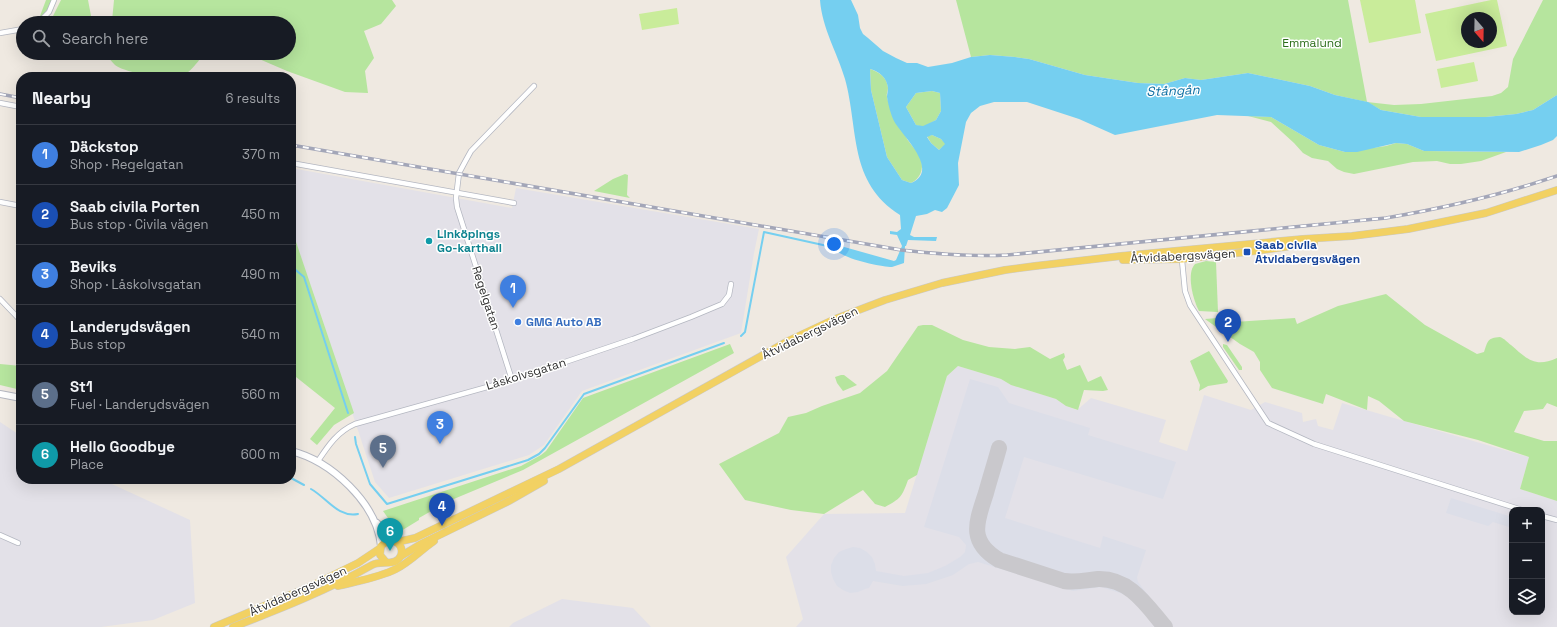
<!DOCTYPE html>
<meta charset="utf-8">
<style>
:root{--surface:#171b24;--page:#242831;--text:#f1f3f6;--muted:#9ea1a6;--line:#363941;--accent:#4264fb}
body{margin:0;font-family:"Space Grotesk",sans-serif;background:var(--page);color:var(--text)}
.controls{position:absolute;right:12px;bottom:12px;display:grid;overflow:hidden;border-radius:8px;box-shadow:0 4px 16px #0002}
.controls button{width:36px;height:36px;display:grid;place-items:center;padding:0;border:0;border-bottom:1px solid var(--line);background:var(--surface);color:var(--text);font:20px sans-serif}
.compass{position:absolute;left:1461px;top:12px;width:36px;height:36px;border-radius:50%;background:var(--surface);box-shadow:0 4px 16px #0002;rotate:160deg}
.you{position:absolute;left:834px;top:244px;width:14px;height:14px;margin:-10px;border:3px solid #fff;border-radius:50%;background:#1a73e8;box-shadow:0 0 0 6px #1a73e833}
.badge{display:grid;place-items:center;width:26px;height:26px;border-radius:50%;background:var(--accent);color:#fff;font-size:13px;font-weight:700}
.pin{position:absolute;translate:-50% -33px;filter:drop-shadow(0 1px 2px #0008)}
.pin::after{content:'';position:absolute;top:21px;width:14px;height:12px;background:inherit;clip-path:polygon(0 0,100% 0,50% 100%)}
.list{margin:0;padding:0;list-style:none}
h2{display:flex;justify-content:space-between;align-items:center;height:52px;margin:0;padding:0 16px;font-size:17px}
h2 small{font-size:13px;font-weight:400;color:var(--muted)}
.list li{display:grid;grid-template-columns:26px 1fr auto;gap:12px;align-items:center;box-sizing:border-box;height:60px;padding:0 16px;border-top:1px solid var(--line)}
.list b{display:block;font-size:15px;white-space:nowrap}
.list p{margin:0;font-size:13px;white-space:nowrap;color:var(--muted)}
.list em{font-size:13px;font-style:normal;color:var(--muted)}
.icon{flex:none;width:22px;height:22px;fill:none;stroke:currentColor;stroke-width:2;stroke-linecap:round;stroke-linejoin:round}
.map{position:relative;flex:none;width:1557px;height:627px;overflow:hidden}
.search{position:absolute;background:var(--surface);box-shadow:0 4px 16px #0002;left:16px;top:16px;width:280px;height:44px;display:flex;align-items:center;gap:10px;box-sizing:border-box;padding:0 14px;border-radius:22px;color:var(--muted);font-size:15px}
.panel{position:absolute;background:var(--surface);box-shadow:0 4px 16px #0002;left:16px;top:72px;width:280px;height:412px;border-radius:16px}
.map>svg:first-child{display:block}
</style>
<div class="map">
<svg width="1557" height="627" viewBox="0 0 1557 627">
<rect width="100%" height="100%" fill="#efe9e1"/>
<g fill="#e3e1e8" fill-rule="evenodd">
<path d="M291 168 512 208 516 188 759 229 754 253 741 333 582 391 544 445 529 455 389 498 375 482 291 227Z"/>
<path d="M958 366 1001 379 1011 385 1056 399 1066 406 1077 410 1091 398 1166 420 1159 442 1187 451 1204 395 1251 410 1265 402 1302 413 1303 422 1316 419 1318 426 1333 430 1342 403 1529 457 1520 489 1557 501V627H796L803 619 786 557 824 514 905 513 947 376ZM1512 510H1542V612H1512Z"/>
<path d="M0 422 21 436V479H101L190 520 195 603 153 620 101 627H0Z"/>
<path d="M562 599 633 608 651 627H509L513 623Z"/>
</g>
<g fill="#dcdee8">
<path d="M970 379 998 387 1009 403 1090 428 1088 435 1176 462 1163 499 1024 457 1005 518 1100 548 1103 536 1146 550 1137 577 1138 582 1173 627H1155L1137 604 1126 595 1101 587 1073 591 978 562 969 564 953 575 926 584 903 586 873 581 869 588 865 589 858 592 850 593 843 590 837 586 833 579 831 572V565L834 558 839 552 846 549 853 547 860 548 867 552 872 557 875 564 876 571 904 576 928 573 945 566 960 557 965 552 966 545 959 537 924 527Z"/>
<path d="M1451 498 1512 517V528L1493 522 1488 526 1446 513Z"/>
</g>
<g fill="#b6e59e">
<path d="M46 0H52L47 10 41 17 40 16Z"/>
<path d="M61 0H88L92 21H112L114 0H392L396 6 381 24 364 31 374 58 365 71 368 93 345 92 287 71 245 53H289V23H54L50 22Z"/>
<path d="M956 0H1348L1367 102 1394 105 1421 104 1492 96 1501 93 1508 87 1513 59 1543 0H1557V95L1533 110 1516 114 1486 117H1421L1381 110 1367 102 1335 95 1310 86 1248 73 1201 80 1185 78 1164 84 1138 83 1085 75 1029 59 1015 57 990 55 971 57Z"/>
<path d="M105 53H205C200 59 189 74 181 77 169 80 125 73 115 65 111 61 108 57 105 53Z"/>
<path d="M870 69C879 72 887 77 888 88 888 91 886 94 887 97 888 105 902 128 906 137 910 145 918 150 921 160 924 169 920 179 911 183L902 180 887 157 871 90Z"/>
<path d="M932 91 940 93 941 111 936 120 923 127 916 125 906 107 916 93Z"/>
<path d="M1248 116 1271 117 1319 145 1345 152 1386 146 1396 143 1407 144 1424 151 1506 152 1481 161 1461 164H1450L1437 161 1413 162 1354 174 1344 172 1337 169 1328 161 1312 158 1303 153 1294 143 1271 122Z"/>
<path d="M932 135 941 139 946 144 939 150 931 143 927 136Z"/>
<path d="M625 174 628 175 627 195 630 198 594 191 613 179Z"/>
<path d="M291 227 354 413 334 425 317 445 310 439 335 408 291 373Z"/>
<path d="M1206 261 1216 262 1218 312 1199 311C1193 300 1186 273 1195 264Z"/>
<path d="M1386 294 1425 325 1477 354 1484 352C1488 341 1487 338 1500 337 1505 339 1507 342 1511 345 1527 359 1535 368 1557 358V407L1547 403 1543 409 1524 411 1514 432 1544 441H1557V501L1520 489 1529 457 1478 440 1404 421 1379 401 1368 396 1367 410 1326 394 1323 404 1272 388 1260 370V362L1254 352 1240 344 1205 319 1218 318 1219 323 1295 318 1297 324 1338 306Z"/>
<path d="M923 325H932L963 340 989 347 1015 349 1030 347 1050 359 1064 353 1065 357 1063 360 1067 370 1080 365 1088 382 1101 376 1108 390 1103 391 1084 390 1078 410 1066 406 1056 399 1011 385 1001 379 958 366 947 376 917 475 908 480C902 497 900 499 885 507L875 504 863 490 824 514 791 510 745 500 719 464 779 433 788 417 806 413 822 406 860 393 887 371 918 326Z"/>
<path d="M730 344 734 353 523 470 449 501 419 518V520L401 531 395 528 383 511 521 466 541 455 546 451 583 398Z"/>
<path d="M1223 344 1227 345 1242 367V370H1239L1223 347Z"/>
<path d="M1209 351 1228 381 1227 383 1208 386 1199 391 1200 385 1190 361Z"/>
<path d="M0 364 21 366V390L0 385Z"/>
<path d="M841 375H844L857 385 843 391 837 383 835 377Z"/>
</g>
<g fill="#c9ec9a" fill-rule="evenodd">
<path d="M1360 0H1415L1421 33 1369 43Z"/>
<path d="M1491 0H1497L1507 46 1436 61 1425 14ZM1467 18H1491V42H1467Z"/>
<path d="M677 8 679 24 642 30 639 14Z"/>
<path d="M1474 62 1478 81 1441 88 1437 69Z"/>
</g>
<path fill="#75cff0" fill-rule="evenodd" d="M820 0H851L858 15 860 28 863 34 868 38 883 51 896 58 907 63H917L928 67 952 63 971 57 990 55 1015 57 1029 59 1085 75 1138 83 1164 84 1185 78 1201 80 1248 73 1310 86 1335 95 1368 102 1381 110 1421 117H1486L1516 114 1533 110 1557 95V136L1553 140 1541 145 1519 152 1424 151 1407 144 1396 143 1357 152H1345L1319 145 1271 117 1217 115 1115 135 1079 119 1027 102H994L980 106 971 113 966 122 958 163 959 185 947 208 942 212 935 210 927 214 916 216 910 235 914 237H937L936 241 908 240 906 246H905L904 263C900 264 896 266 892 267 880 267 832 257 830 243L894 261 896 260 902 246 897 235 890 234V231L897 232 901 229 900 215C848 182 859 130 845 79 837 52 822 28 820 0ZM870 69C879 71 887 78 888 88 888 91 887 94 887 97 888 104 891 115 894 121 902 136 941 170 911 183L902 180 887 157 871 90ZM932 91 940 93 941 111 936 120 923 126 916 125 906 107 916 93ZM932 135 941 139 945 144 939 150 931 143 927 137Z"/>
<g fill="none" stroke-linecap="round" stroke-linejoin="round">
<g stroke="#75cff0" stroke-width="2">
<path d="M291 266 304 277 348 413"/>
<path d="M741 336 745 332 764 232 832 247"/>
<path d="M19 425H21"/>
<path d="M355 437 356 444 370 484 387 504 528 460 539 454 545 448 584 394 724 343"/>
<path d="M291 478 304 485"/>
<path d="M311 489C327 498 338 518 358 514"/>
</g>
<path stroke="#c9c8cc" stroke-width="16" d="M999 448C995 463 990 478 986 493 977 521 967 541 999 560L1064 581C1076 583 1087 580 1098 579 1130 578 1147 606 1165 627"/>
<g stroke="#b4b7c1" stroke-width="6">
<g id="minor">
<path d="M38 23 49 12 54 0"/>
<path d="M0 33 23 29"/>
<path d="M0 103 21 107"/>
<path d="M291 163 514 203"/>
<path d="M0 202 21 206"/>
<path d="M1181 250 1185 291 1190 305 1268 423 1314 444 1522 510"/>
<path d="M0 299 21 321"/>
<path d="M512 380 457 207 456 198 459 173 466 160 471 151 534 86"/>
<path d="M318 461C328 446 337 432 355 424L512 380 633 339 691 317 722 304 729 295 731 284"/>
<path d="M1542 516 1557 520"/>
<path d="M0 535 18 543"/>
</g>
</g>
<g stroke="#b4b7c1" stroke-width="8">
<g id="tertiary">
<path d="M0 394 21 398"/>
<path d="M291 451C331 461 377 503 381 546"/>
<path d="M377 523 394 540"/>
</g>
</g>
<g stroke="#c9c9c9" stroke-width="8">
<g id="primary">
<path d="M1123 260 1182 259 1247 252 1314 243"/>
<path d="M397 542 415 538 559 469 788 341 835 319 885 300 942 283 1005 270 1035 266 1121 256 1303 239 1352 236 1408 229 1486 213 1557 190"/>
<path d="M401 556 421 544 509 501 544 481"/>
<path d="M338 586C357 581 378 578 396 569 410 562 421 550 434 541"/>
<path d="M214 627 309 587 358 563 379 549"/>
<path d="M233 627C280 609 328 590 372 565 381 560 397 567 401 555 404 545 395 539 387 541L381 546 380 555 386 562"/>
</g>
</g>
<use href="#minor" stroke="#fff" stroke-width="4.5"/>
<use href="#tertiary" stroke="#fff" stroke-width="6"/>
<use href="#primary" stroke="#f2d163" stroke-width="7"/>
<g stroke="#a3a6b8" stroke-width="3.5">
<g id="rail">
<path d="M0 94 21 98"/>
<path d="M291 145 901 250C937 254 971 257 1007 255L1386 218C1444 208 1501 195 1557 176"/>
</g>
</g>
<use href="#rail" stroke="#fff" stroke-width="2" stroke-dasharray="6" stroke-linecap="butt"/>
</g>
<circle fill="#0f9aa8" stroke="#fff" stroke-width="1.5" cx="429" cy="241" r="4"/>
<rect fill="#1a4fb4" stroke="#fff" stroke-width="1.5" x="1243" y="248" width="8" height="8" rx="2"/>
<circle fill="#3f7fe0" stroke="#fff" stroke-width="1.5" cx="518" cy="322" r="4"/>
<g text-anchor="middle" stroke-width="3" stroke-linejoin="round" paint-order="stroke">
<g font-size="12" fill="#2c6e1b" stroke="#fff">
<text x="1312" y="47">Emmalund</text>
</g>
<g font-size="12" font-weight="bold" fill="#0d838f" stroke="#fff" text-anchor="start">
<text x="437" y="238">Linköpings<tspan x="437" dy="14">Go-karthall</tspan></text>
</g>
<g font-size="12" font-weight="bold" fill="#164399" stroke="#fff" text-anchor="start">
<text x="1255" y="249">Saab civila<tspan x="1255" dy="14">Åtvidabergsvägen</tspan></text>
</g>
<g font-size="12" fill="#2e2e2e" stroke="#fff">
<text transform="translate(1183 256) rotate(-3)" y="4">Åtvidabergsvägen</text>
<text transform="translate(486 298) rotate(72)" y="4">Regelgatan</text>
<text transform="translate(810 333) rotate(-26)" y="4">Åtvidabergsvägen</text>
<text transform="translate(526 374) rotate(-17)" y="4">Låskolvsgatan</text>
<text transform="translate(298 591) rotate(-24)" y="4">Åtvidabergsvägen</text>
</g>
<g font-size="12" font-weight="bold" fill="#366cbe" stroke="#fff" text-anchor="start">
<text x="526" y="326">GMG Auto AB</text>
</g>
<g font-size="13" font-style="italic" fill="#0d6fa3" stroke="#fff">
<text transform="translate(1173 90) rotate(-2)" y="5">Stångån</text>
</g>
</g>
</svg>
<div class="controls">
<button>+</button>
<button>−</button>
<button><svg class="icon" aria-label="layers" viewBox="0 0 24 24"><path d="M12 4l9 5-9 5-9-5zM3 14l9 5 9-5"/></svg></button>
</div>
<svg class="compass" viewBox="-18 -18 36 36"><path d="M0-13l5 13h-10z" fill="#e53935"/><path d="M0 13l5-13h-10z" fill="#9ea1a6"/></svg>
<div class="you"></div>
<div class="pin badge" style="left:513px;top:308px;background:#3f7fe0">1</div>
<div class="pin badge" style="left:1228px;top:342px;background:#1a4fb4">2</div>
<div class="pin badge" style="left:440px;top:444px;background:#3f7fe0">3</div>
<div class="pin badge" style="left:442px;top:526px;background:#1a4fb4">4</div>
<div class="pin badge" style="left:383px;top:468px;background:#5c6f8a">5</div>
<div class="pin badge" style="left:390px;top:551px;background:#0f9aa8">6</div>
<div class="search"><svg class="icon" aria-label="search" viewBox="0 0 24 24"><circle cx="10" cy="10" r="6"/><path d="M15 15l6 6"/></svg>Search here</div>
<section class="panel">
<h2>Nearby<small>6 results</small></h2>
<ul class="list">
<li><span class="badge" style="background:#3f7fe0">1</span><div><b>Däckstop</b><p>Shop · Regelgatan</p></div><em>370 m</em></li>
<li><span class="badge" style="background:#1a4fb4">2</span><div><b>Saab civila Porten</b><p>Bus stop · Civila vägen</p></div><em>450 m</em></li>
<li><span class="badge" style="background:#3f7fe0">3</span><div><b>Beviks</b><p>Shop · Låskolvsgatan</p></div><em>490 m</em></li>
<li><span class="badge" style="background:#1a4fb4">4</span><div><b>Landerydsvägen</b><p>Bus stop</p></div><em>540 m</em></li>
<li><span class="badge" style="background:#5c6f8a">5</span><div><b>St1</b><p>Fuel · Landerydsvägen</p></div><em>560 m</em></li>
<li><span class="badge" style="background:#0f9aa8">6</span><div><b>Hello Goodbye</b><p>Place</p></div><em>600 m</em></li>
</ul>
</section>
</div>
